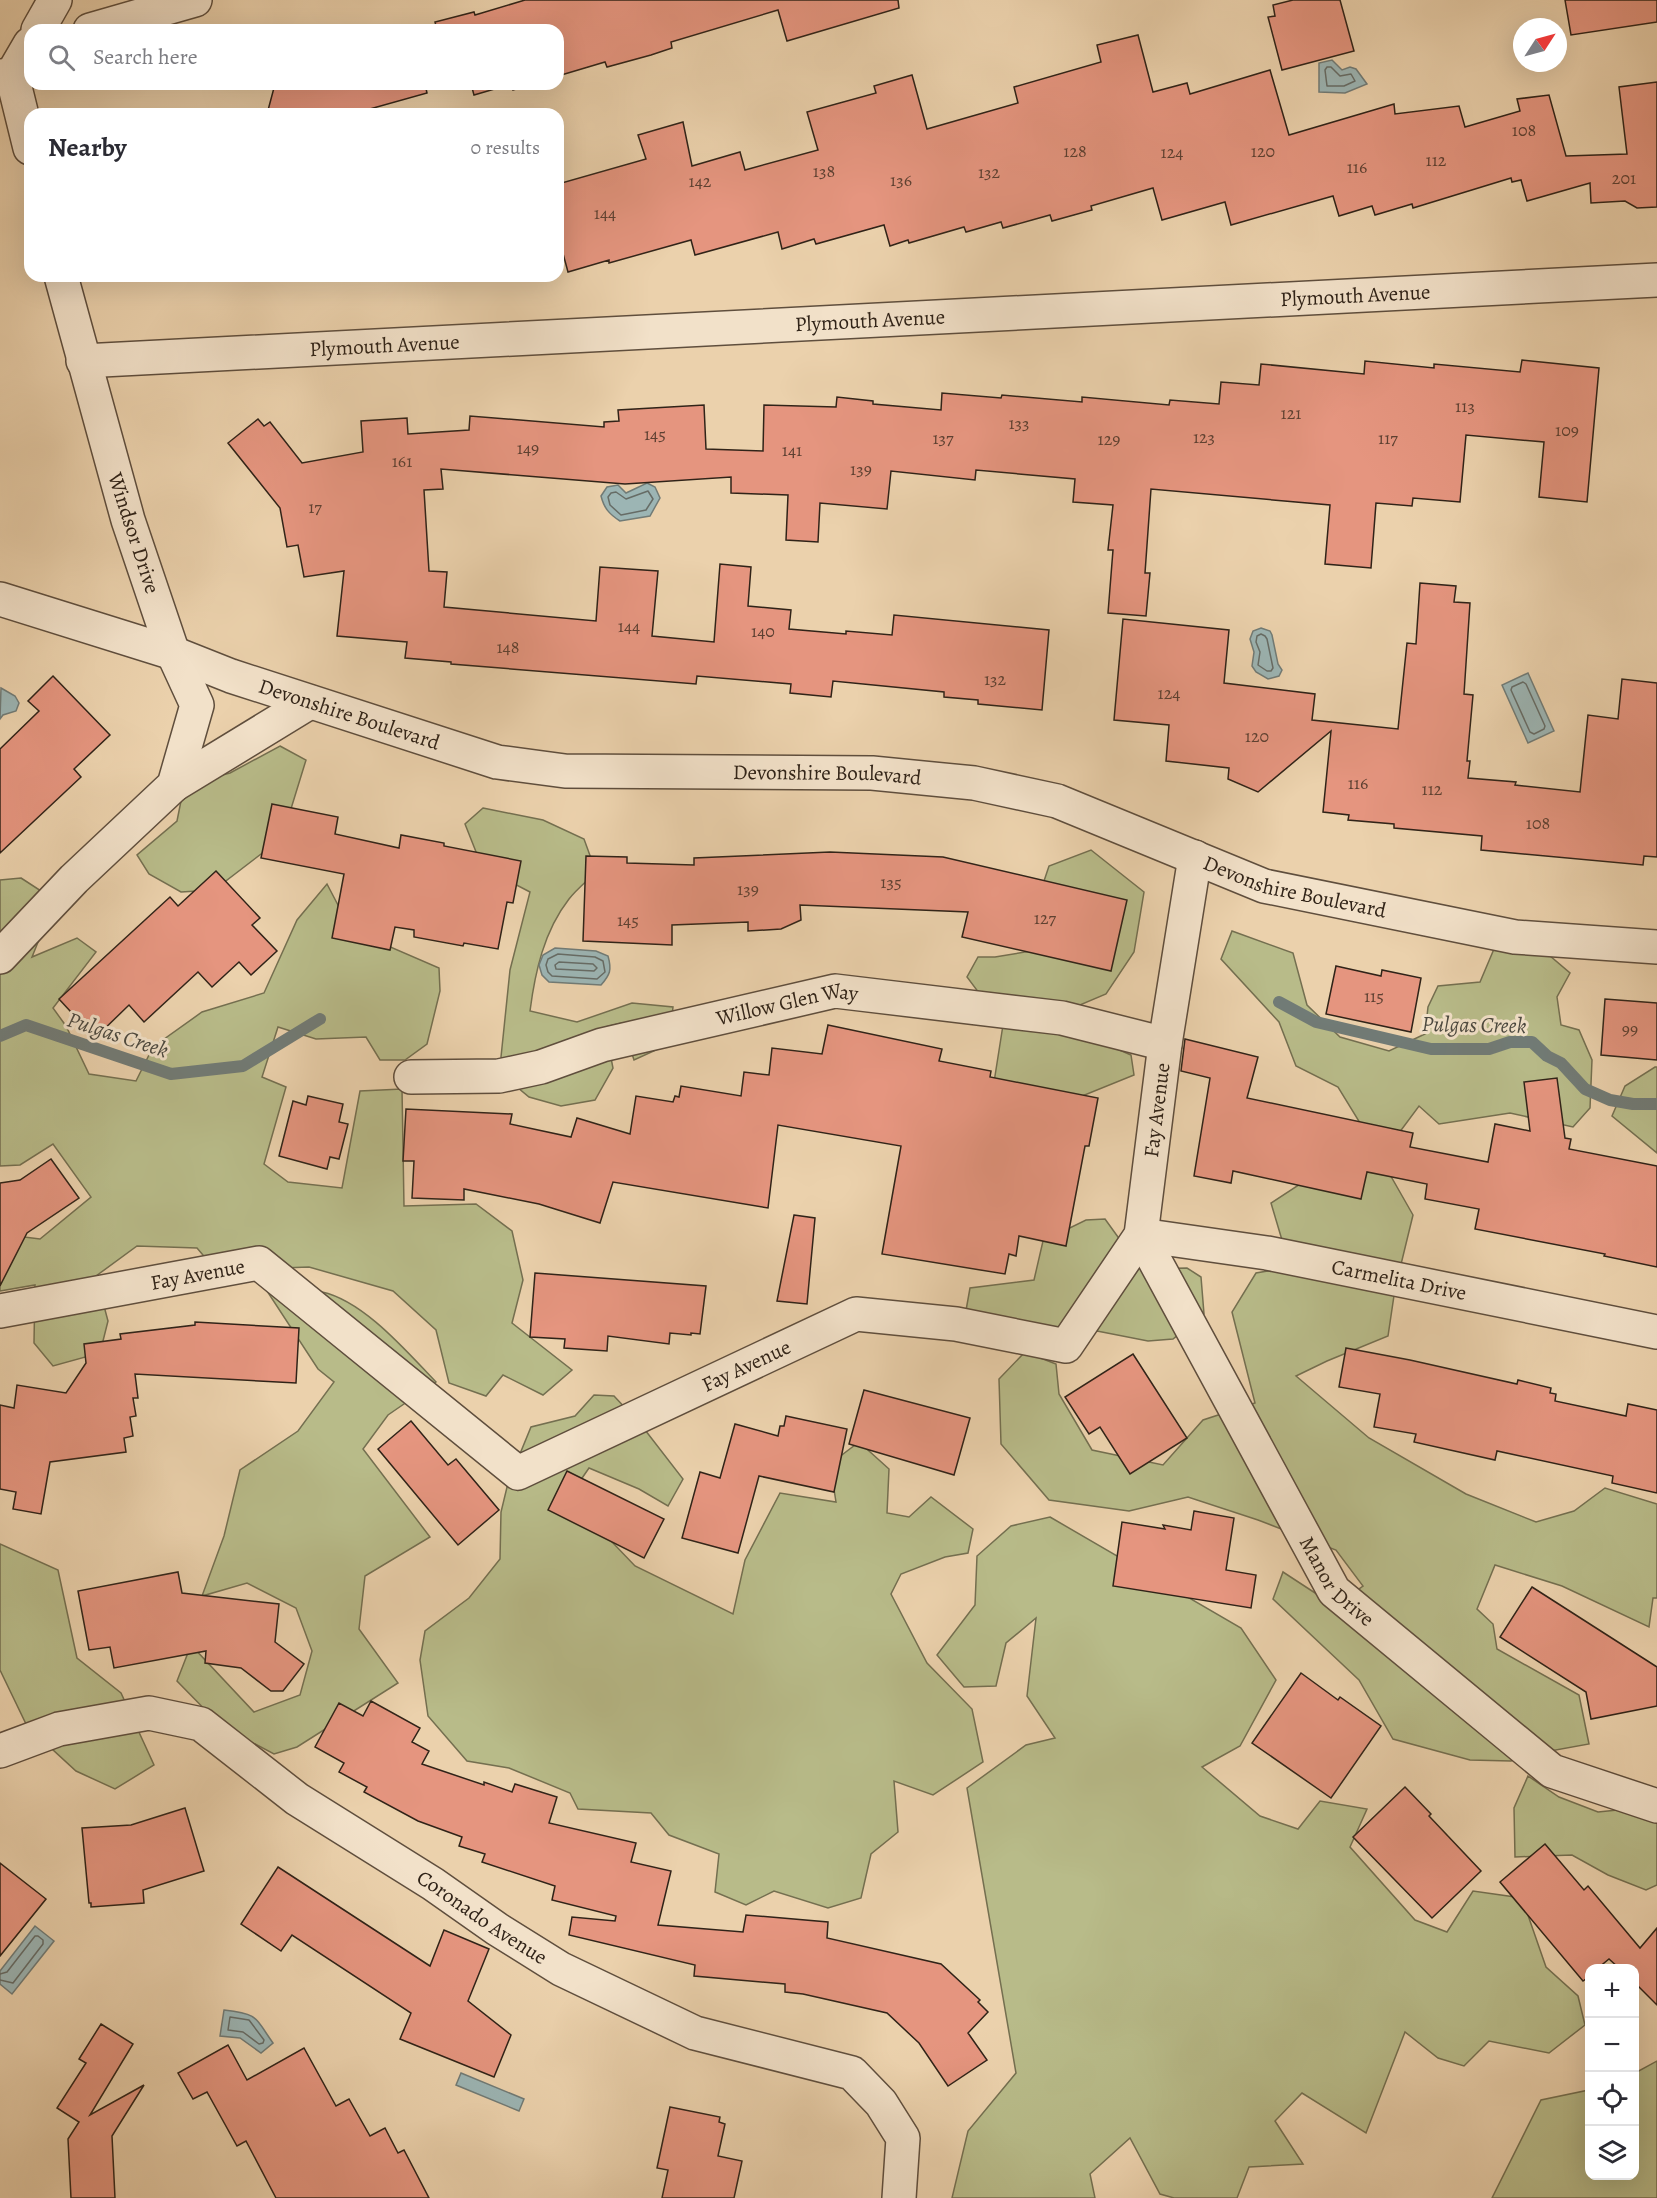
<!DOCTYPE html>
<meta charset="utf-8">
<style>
:root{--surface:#fff;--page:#f7f7f7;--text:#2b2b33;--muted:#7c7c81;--line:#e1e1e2}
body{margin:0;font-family:Alegreya,serif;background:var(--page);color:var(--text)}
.controls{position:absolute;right:18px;bottom:18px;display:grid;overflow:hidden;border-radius:12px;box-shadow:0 6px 24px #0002}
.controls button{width:54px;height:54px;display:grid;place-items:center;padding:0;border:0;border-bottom:2px solid var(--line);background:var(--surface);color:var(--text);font:30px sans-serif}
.compass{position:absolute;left:1513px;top:18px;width:54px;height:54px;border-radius:50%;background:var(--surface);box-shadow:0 6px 24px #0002;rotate:54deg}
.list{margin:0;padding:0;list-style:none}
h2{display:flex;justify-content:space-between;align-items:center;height:78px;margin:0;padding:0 24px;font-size:26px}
h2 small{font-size:20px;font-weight:400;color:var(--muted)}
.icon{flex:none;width:33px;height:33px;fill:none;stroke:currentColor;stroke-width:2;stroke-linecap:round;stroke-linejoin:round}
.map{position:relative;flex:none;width:1657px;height:2198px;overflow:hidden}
.search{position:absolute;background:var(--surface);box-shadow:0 6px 24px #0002;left:24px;top:24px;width:540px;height:66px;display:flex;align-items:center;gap:15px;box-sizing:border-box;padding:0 21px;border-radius:18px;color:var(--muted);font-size:22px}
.panel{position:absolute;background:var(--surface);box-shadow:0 6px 24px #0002;left:24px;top:108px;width:540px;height:174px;border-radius:18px}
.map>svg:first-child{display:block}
</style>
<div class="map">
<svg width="1657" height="2198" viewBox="0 0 1657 2198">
<rect width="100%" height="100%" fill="#ebd1ac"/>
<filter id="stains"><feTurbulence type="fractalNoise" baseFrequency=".00333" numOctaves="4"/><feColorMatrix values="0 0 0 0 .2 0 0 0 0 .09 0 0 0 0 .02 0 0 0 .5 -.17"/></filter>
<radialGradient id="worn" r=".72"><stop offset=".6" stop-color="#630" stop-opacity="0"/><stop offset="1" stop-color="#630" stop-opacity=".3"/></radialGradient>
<g fill="#b8bb89" stroke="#746f50" stroke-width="1.5">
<path d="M280 746 306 760 282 838 214 890 181 892 149 874 137 855 177 821 182 796 203 780 230 773Z"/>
<path d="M483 808 543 820 584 839 596 872C587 881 577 889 569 899 544 931 535 972 530 1011L577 1022 632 1003 673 1007 669 1044 634 1060 622 1023 605 1027 613 1068 595 1100 561 1106 529 1097 517 1087 501 1057 510 970 530 892 482 867 465 824Z"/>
<path d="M1091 850 1144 892 1134 952 1106 994 1075 1007 1103 1043 1131 1055 1134 1075 1060 1105 992 1095 1003 1025 967 977 978 957H995L1055 947 1034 911 1049 866Z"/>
<path d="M21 878 55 900 32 957 77 938 96 952 53 1008 66 1026 89 1074 136 1081 153 1047 202 1012 264 993 297 920 327 884 351 930 439 968 440 991 427 1044 405 1060H380L366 1037 316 1039 278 1027 262 1077 286 1087 264 1164 288 1182 342 1188 360 1091 402 1089 404 1206 476 1204 512 1231 523 1280 512 1323 572 1370 543 1395 503 1375 486 1396 449 1383 436 1330 393 1291 309 1267 281 1268 225 1281 197 1248 137 1246 96 1276 108 1321 100 1353 53 1366 34 1343 35 1285 0 1291V1234L40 1239 91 1197 53 1144 20 1165 0 1166V880Z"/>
<path d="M1232 931 1293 953 1307 1005 1340 1037 1389 1051 1425 1034 1428 1007 1438 986 1480 982 1494 949 1543 950 1570 973 1557 997 1561 1025 1579 1030 1592 1060 1590 1108 1573 1127 1510 1113 1439 1124 1419 1106 1396 1137 1371 1141 1338 1087 1296 1066 1279 1022 1221 959Z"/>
<path d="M1655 1067H1657V1153L1612 1116 1625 1086Z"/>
<path d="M1326 1167 1389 1173 1413 1215 1395 1289 1388 1336 1327 1361 1296 1376 1369 1438 1466 1494 1536 1522 1574 1511 1605 1488 1657 1504V1598H1653L1649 1627 1562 1586 1495 1565 1477 1609 1493 1624 1497 1649 1579 1695 1589 1744 1523 1756 1511 1761 1470 1760 1393 1739 1359 1680 1273 1599 1283 1572 1335 1606 1363 1586 1336 1550 1258 1520 1188 1497 1129 1511 1049 1500 1001 1444 999 1379 1025 1352 1056 1364 1059 1394 1092 1450 1163 1465 1203 1420 1255 1403 1232 1312 1256 1273 1290 1267 1271 1203Z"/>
<path d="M1105 1219 1141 1269 1187 1268 1201 1277 1204 1314 1173 1339 1148 1341 1097 1331 1053 1332 965 1316 970 1288 1034 1280 1043 1241 1086 1220Z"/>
<path d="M267 1291C283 1291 307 1288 322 1292 364 1301 407 1352 436 1382L388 1415 363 1449 430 1537 365 1576 359 1629 398 1683 297 1747 274 1754 221 1726 177 1681 191 1645 254 1712 300 1695 312 1651 296 1608 247 1583 202 1596 224 1536 240 1470 298 1431 334 1382 318 1369Z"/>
<path d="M594 1395 614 1396 642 1426 683 1479 668 1506 639 1489 589 1468 569 1497 635 1566 733 1614 745 1560 780 1493 836 1502 830 1464 859 1442 889 1469 887 1513 909 1517 931 1497 973 1529 968 1553 945 1557 901 1574 891 1594 927 1663 972 1709 983 1762 933 1795 894 1781 898 1832 871 1854 861 1898 828 1908 774 1891 746 1905 715 1892 719 1854 669 1835 651 1813 578 1809 570 1793 509 1768 467 1761 428 1716 420 1660 425 1631 469 1598 500 1559 501 1512 508 1483 531 1427 575 1416Z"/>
<path d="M1050 1517 1241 1628 1276 1680 1240 1746 1202 1767 1260 1816 1298 1829 1320 1801 1367 1809 1350 1847 1415 1920 1447 1932 1473 1891 1522 1898 1546 1967 1578 1996 1585 2025 1549 2053 1489 2041 1464 2066 1438 2058 1405 2032 1366 2133 1302 2093 1275 2121 1303 2164 1249 2167 1237 2198H1174L1160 2194 1130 2138 1090 2174 1095 2198H952L968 2131 1016 2073 967 1788 1026 1745 1055 1738 1027 1696 1036 1618 1006 1643 996 1686 964 1687 937 1655 975 1605 977 1556 1011 1526Z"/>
<path d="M0 1544 58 1570 77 1658 121 1693 154 1765 115 1789 76 1771 27 1726 0 1670Z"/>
<path d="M1528 1776 1559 1797 1598 1812 1657 1806V1885L1646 1890 1608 1875 1572 1855 1515 1857 1514 1808Z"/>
<path d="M1657 2061V2198H1492L1541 2100 1589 2090 1590 2176H1634L1635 2073Z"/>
</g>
<g fill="#9cb5b4" stroke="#717b76" stroke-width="1.5">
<path d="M1332 60 1342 70 1350 67 1356 69 1367 84 1345 93 1319 92V63Z"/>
<path d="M647 483 655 487 660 498 650 516 620 521C609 514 604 508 601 496L607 487 618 485 626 493Z"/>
<path d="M1261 628 1270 631 1272 635 1278 664 1282 670 1279 676 1268 679 1256 672 1252 666 1254 652 1250 639 1253 631Z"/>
<path d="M1528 673 1554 731 1528 743 1502 685Z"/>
<path d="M1 688 15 696 19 703 16 711 3 715 0 719Z"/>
<path d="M555 948 596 951 608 956C612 970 610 975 601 985L549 982 542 975 539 965 543 955Z"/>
<path d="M35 1926 54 1941 12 1994 0 1984V1971Z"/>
<path d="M224 2010C258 2014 254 2016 273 2043L261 2053 240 2038 220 2036Z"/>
<path d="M461 2073 524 2099 519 2111 456 2085Z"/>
</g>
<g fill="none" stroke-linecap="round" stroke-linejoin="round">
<g stroke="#666c66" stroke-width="1.5">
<path d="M1327 67H1331L1340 76 1351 74 1355 81 1344 86H1327L1325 70Z"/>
<path d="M648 491 653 499 646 510 621 515 610 505 608 497 611 493 616 492 626 499Z"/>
<path d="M1261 634 1265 636 1267 639 1273 668 1271 671H1267L1258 665 1260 652 1256 642 1257 636Z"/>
<path d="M1523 682 1526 684 1545 726 1544 729 1534 734 1530 732 1511 690 1512 687Z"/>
<path d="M558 954 595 957 603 961 605 972 597 979 552 976 548 972 546 965 548 959Z"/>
<path d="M559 962 593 964 597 968 594 971 556 969 555 965Z"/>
<path d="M0 1974 7 1972 35 1936H38L43 1940V1944L13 1983 0 1980"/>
<path d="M230 2017 249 2020 264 2040 263 2043 259 2044 243 2032 228 2030Z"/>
</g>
<g stroke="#717b76" stroke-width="12">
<path d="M1279 1002 1316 1022 1431 1049H1489L1510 1042H1532L1547 1056 1561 1063 1585 1089 1610 1100 1633 1104H1657"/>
<path d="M0 1036 26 1025 171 1074 243 1066 320 1019"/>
</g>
</g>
<g fill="#e5957f" stroke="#302318" stroke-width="1.5">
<path d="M525 0H898L899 8 787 41 778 10 671 42 672 48 651 55 607 67 605 62 558 76V30H437L435 22 474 12 475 15Z"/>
<path d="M1293 0H1340L1354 51 1282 70 1268 17 1275 16 1273 5Z"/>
<path d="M1565 0H1657V22L1571 35Z"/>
<path d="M1138 35 1153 92 1187 83 1190 94 1270 70 1289 135 1394 104 1395 114 1459 106 1465 127 1520 111 1517 99 1549 95 1566 156 1627 154 1619 87 1657 82V207L1637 208 1625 201 1591 203 1590 183 1527 201 1521 180 1512 182 1511 178 1413 208 1412 204 1375 215 1372 206 1339 216 1333 196 1231 225 1225 202 1162 220 1153 188 1091 206 1092 210 1052 221 1050 215 1003 228 1001 222 966 232 964 227 909 243 908 240 890 246 884 225 816 244 814 239 782 249 778 232 695 255 691 240 609 263V260L568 272 558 235V184L646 159 638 135 683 122 692 166 740 152 745 170 818 150 807 112 876 93 874 86 912 75 927 129 1018 103 1014 87 1101 62 1097 45Z"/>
<path d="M275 84H425L427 93 352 114H267Z"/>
<path d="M471 84H532L513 90 512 84 474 95Z"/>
<path d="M1522 360 1599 368 1587 502 1539 497 1544 442 1466 435 1460 502 1413 498 1412 506 1376 503 1371 568 1325 564 1330 505 1151 489 1145 573H1150L1146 616 1108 613 1113 550H1108L1113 505 1073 502 1075 479 976 470 975 480 891 471 887 509 820 503 818 542 786 540 788 495 731 493V477L625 484 441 469 443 489 424 490 429 571 447 572 444 607 596 621 600 567 658 571 652 636 714 642 720 564 751 567 748 606 791 610 789 629 846 634V631L892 635 894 615 1049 630 1042 710 978 704V700L944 697V692L833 681 831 697 790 693 791 684 697 676 696 684 451 664V662L405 658 407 642 337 636 344 571 304 577 298 545 287 547 280 508 228 443 258 419 264 426 270 422 302 463 363 452 361 421 407 418 408 434 469 430 470 416 604 427V422L619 421 618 410 704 405 706 449 763 451 764 405 836 407 837 397 873 401V404L941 410 942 393 1001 398 1002 395 1082 402V397L1169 405 1170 400 1219 404 1221 382 1259 385 1261 364 1364 374 1365 361 1434 368V364L1520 372Z"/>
<path d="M1420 583 1456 586 1454 602 1470 603 1464 694 1473 695 1467 761H1470L1468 778 1516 782 1515 785 1580 792 1588 715 1618 719 1622 679 1657 683V857L1644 856 1643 865 1481 850 1482 836 1394 828V824L1348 820 1349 815 1323 812 1331 731 1258 792 1228 779 1229 768 1166 761 1169 725 1114 720 1123 619 1229 630 1224 683 1315 694 1312 720 1398 729 1407 643 1416 644Z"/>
<path d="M53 676 110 735 74 769 81 777 0 853V749L39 711 28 701Z"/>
<path d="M272 804 338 817 335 834 399 848 401 835 444 843V846L521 861 513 903 507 902 498 949 464 943 463 946 414 937V930L395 927 390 950 332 938 344 874 261 858Z"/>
<path d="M830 852 943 857 1127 900 1111 971 962 937 968 912 800 905 801 920 781 929 748 931V922L672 925V945L583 941 586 856 627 857V863L694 865V858Z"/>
<path d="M216 871 260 918 252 925 277 951 251 975 239 962 212 987 198 972 144 1022 129 1005 95 1038 59 999 170 897 178 906Z"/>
<path d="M1336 966 1381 976 1382 970 1421 978 1411 1032 1326 1014Z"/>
<path d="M1605 999 1657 1003V1060L1601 1055Z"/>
<path d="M828 1025 942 1049 939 1061 991 1071 990 1077 1098 1098 1089 1146H1085L1066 1246 1019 1236 1016 1256 1009 1254 1005 1274 882 1254 901 1146 778 1125 768 1208 613 1182 600 1223 539 1204 464 1189V1200L412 1198 414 1161H403L406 1109 512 1114 510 1124 571 1137 577 1118 630 1134 636 1096 673 1102 675 1096 679 1097 681 1086 741 1096 744 1072 769 1075 772 1048 822 1054Z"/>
<path d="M1185 1039 1258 1057 1247 1098 1413 1133 1410 1147 1488 1162 1495 1124 1530 1131 1524 1082 1557 1078 1565 1138 1571 1139 1569 1149 1657 1166V1267L1604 1256 1605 1254 1475 1229 1479 1209 1425 1199 1427 1184 1367 1172 1361 1199 1233 1171 1231 1183 1194 1176 1210 1078 1181 1071Z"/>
<path d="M308 1096 343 1104 339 1122 348 1124 339 1159 330 1157 327 1169 279 1156 293 1101 306 1105Z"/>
<path d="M51 1159 79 1198 27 1233 0 1286V1183L20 1180Z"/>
<path d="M794 1215 815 1218 807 1304 777 1301Z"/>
<path d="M535 1273 706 1286 700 1334 691 1333V1335L670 1333 669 1344 608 1336 607 1351 564 1348 565 1339 530 1337Z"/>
<path d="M195 1322 299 1328 296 1383 135 1374 138 1398H133L136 1416 130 1417 133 1436 124 1438 126 1452 50 1462 41 1514 13 1509 16 1492 0 1489V1405L14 1408 17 1385 66 1393 86 1363 84 1344 121 1339 120 1334 195 1325Z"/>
<path d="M1346 1348 1410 1360 1517 1384 1518 1380 1551 1388 1550 1393 1556 1394 1555 1401 1626 1416 1628 1404 1657 1410V1493L1612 1483 1613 1476 1497 1451 1495 1460 1414 1442 1416 1434 1374 1427 1380 1394 1339 1387Z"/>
<path d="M1133 1354 1187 1438 1130 1474 1100 1427 1089 1434 1065 1397Z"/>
<path d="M864 1390 970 1418 954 1475 849 1444Z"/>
<path d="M786 1416 847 1429 834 1492 759 1476 738 1553 682 1538 700 1472 720 1478 735 1424 778 1436 780 1426H784Z"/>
<path d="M411 1421 448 1465 456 1459 499 1510 458 1545 378 1449Z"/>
<path d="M567 1471 664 1519 644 1558 548 1510Z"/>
<path d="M1194 1511 1234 1518 1226 1570 1256 1575 1251 1608 1113 1586 1122 1522 1165 1529 1163 1525 1191 1530Z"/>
<path d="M178 1572 182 1593 279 1604 275 1642 304 1664 283 1691H271L241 1668 205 1663 206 1651 114 1668 110 1647 89 1650 78 1591Z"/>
<path d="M1532 1587 1657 1667V1706L1591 1719 1586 1692 1500 1637Z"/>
<path d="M1301 1673 1338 1700 1340 1697 1381 1726 1331 1798 1252 1743Z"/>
<path d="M371 1701 420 1728 412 1742 429 1751 422 1764 484 1785V1782L512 1792 515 1784 557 1797 549 1823 636 1843 631 1862 671 1871 658 1925 743 1932 746 1915 828 1922 827 1938 941 1964 980 2000 978 2002 988 2012 968 2033 987 2060 948 2086 919 2043 887 2013 803 1994 785 1992V1984L694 1976 695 1965 569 1935 572 1917 615 1921 616 1916 552 1900 555 1886 482 1862 485 1854 459 1846 462 1837 418 1821 364 1792 367 1787 339 1772 344 1763 315 1747 339 1703 363 1716Z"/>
<path d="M1405 1787 1431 1814 1429 1816 1481 1871 1432 1918 1353 1837Z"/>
<path d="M185 1808 204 1871 143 1890 144 1903 91 1907V1903H89L82 1828 131 1825Z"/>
<path d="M1545 1844 1584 1890 1588 1886 1640 1948 1657 1928V2005L1635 1983V1968H1619L1609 1959 1598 1968H1590V1976L1583 1981 1500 1882Z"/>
<path d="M0 1863 46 1899 0 1956Z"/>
<path d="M278 1867 430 1966 444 1930 489 1949 468 2001 511 2035 494 2077 400 2039 411 2013 292 1935 281 1951 241 1924Z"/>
<path d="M101 2024 133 2044 90 2115 144 2085 112 2136 115 2198H71L68 2139 79 2122 57 2108 86 2063 79 2059Z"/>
<path d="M228 2045 247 2080 304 2048 336 2106 349 2099 370 2136 385 2128 398 2153 404 2150 429 2198H276L246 2141 237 2146 207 2092 193 2099 178 2073Z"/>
<path d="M670 2107 720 2117 719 2122 725 2124 718 2156 742 2161 734 2198H662L668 2170 657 2168Z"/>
</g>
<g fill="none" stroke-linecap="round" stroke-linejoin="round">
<g stroke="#5f4e3d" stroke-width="36">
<g id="minor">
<path d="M38 30 55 0"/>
<path d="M30 44 12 75 30 148"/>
<path id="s1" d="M83 361 1657 280"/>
<path id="s2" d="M0 599 173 653 231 676 497 762 565 771 872 773 974 783 1057 801 1264 886 1515 937 1657 947"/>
<path d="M174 785 310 702"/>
<path d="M0 957 74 879 174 785 197 705 173 653 128 520 61 276"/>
<path id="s3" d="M411 1077 499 1076 541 1067 602 1045 835 991 1062 1018 1165 1044"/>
<path id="s4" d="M1141 1235 1334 1591 1552 1771 1657 1806"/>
<path id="s5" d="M1141 1235 1267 1253 1657 1332"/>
<path id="s6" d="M0 1311 259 1263 518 1473 856 1314 956 1324 1066 1346 1141 1235 1165 1044 1195 857"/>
<path id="s7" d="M0 1751 59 1729 149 1713 201 1724 297 1799 433 1884 497 1929 561 1969 695 2033 852 2073 881 2103 903 2138 899 2198"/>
</g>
</g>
<g stroke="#5f4e3d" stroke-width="36">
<g id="tertiary">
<path d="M90 30 195 0"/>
<path d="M0 76 12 75 30 64"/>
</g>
</g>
<use href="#minor" stroke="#f2e1c9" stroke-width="33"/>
<use href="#tertiary" stroke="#f2e1c9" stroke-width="33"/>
</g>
<g text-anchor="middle" stroke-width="6" stroke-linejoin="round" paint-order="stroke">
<g font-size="18" fill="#5d4032">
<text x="1524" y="136">108</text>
<text x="1075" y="157">128</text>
<text x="1263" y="157">120</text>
<text x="1172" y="158">124</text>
<text x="1436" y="166">112</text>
<text x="1357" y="173">116</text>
<text x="824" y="177">138</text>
<text x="989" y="178">132</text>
<text x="1624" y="184">201</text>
<text x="901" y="186">136</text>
<text x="700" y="187">142</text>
<text x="605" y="219">144</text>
<text x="1465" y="412">113</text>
<text x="1291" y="419">121</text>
<text x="1019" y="429">133</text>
<text x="1567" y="436">109</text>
<text x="655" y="440">145</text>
<text x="1204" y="443">123</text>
<text x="943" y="444">137</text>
<text x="1388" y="444">117</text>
<text x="1109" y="445">129</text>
<text x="528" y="454">149</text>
<text x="792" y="456">141</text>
<text x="402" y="467">161</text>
<text x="861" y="475">139</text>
<text x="315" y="513">17</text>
<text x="629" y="632">144</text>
<text x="763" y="637">140</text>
<text x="508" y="653">148</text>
<text x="995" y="685">132</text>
<text x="1169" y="699">124</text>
<text x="1257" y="742">120</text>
<text x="1358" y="789">116</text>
<text x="1432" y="795">112</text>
<text x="1538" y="829">108</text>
<text x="891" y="888">135</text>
<text x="748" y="895">139</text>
<text x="1045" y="924">127</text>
<text x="628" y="926">145</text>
<text x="1374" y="1002">115</text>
<text x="1630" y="1035">99</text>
</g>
<g font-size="21" fill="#302318" stroke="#f2e1c9">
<text dy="7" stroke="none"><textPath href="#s1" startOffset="1274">Plymouth Avenue</textPath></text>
<text dy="7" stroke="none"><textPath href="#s1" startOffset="788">Plymouth Avenue</textPath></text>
<text dy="7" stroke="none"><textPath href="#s1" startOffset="302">Plymouth Avenue</textPath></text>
<text transform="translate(134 533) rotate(72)" y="7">Windsor Drive</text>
<text dy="7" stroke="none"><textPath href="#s2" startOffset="368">Devonshire Boulevard</textPath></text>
<text dy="7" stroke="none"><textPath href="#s2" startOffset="854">Devonshire Boulevard</textPath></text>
<text dy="7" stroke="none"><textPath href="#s2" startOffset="1340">Devonshire Boulevard</textPath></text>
<text dy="7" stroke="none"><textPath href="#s3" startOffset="386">Willow Glen Way</textPath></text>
<text dy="7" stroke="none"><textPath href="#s6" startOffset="1443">Fay Avenue</textPath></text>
<text dy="7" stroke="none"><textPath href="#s6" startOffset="201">Fay Avenue</textPath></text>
<text dy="7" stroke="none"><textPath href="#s5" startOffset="262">Carmelita Drive</textPath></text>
<text dy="7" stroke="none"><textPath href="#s6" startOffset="849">Fay Avenue</textPath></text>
<text dy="7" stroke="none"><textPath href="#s4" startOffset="399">Manor Drive</textPath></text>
<text dy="7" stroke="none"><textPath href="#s7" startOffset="549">Coronado Avenue</textPath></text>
</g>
<g font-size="22" font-style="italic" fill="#4b483f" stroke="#f2e1c9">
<text transform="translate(1474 1024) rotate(1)" y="8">Pulgas Creek</text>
<text transform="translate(118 1034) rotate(18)" y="8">Pulgas Creek</text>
</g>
</g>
<rect width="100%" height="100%" filter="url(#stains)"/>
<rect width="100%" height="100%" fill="url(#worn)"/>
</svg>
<div class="controls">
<button>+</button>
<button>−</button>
<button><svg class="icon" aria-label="locate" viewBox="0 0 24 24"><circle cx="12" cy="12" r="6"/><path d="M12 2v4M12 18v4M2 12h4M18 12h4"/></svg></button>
<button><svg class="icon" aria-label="layers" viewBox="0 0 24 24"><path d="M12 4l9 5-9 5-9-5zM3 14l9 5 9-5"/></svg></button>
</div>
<svg class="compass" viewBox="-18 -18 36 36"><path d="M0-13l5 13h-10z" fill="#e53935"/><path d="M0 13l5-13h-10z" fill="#7c7c81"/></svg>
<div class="search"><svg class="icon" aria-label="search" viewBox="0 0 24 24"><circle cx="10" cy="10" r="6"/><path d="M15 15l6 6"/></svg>Search here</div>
<section class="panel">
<h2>Nearby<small>0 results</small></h2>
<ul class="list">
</ul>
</section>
</div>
